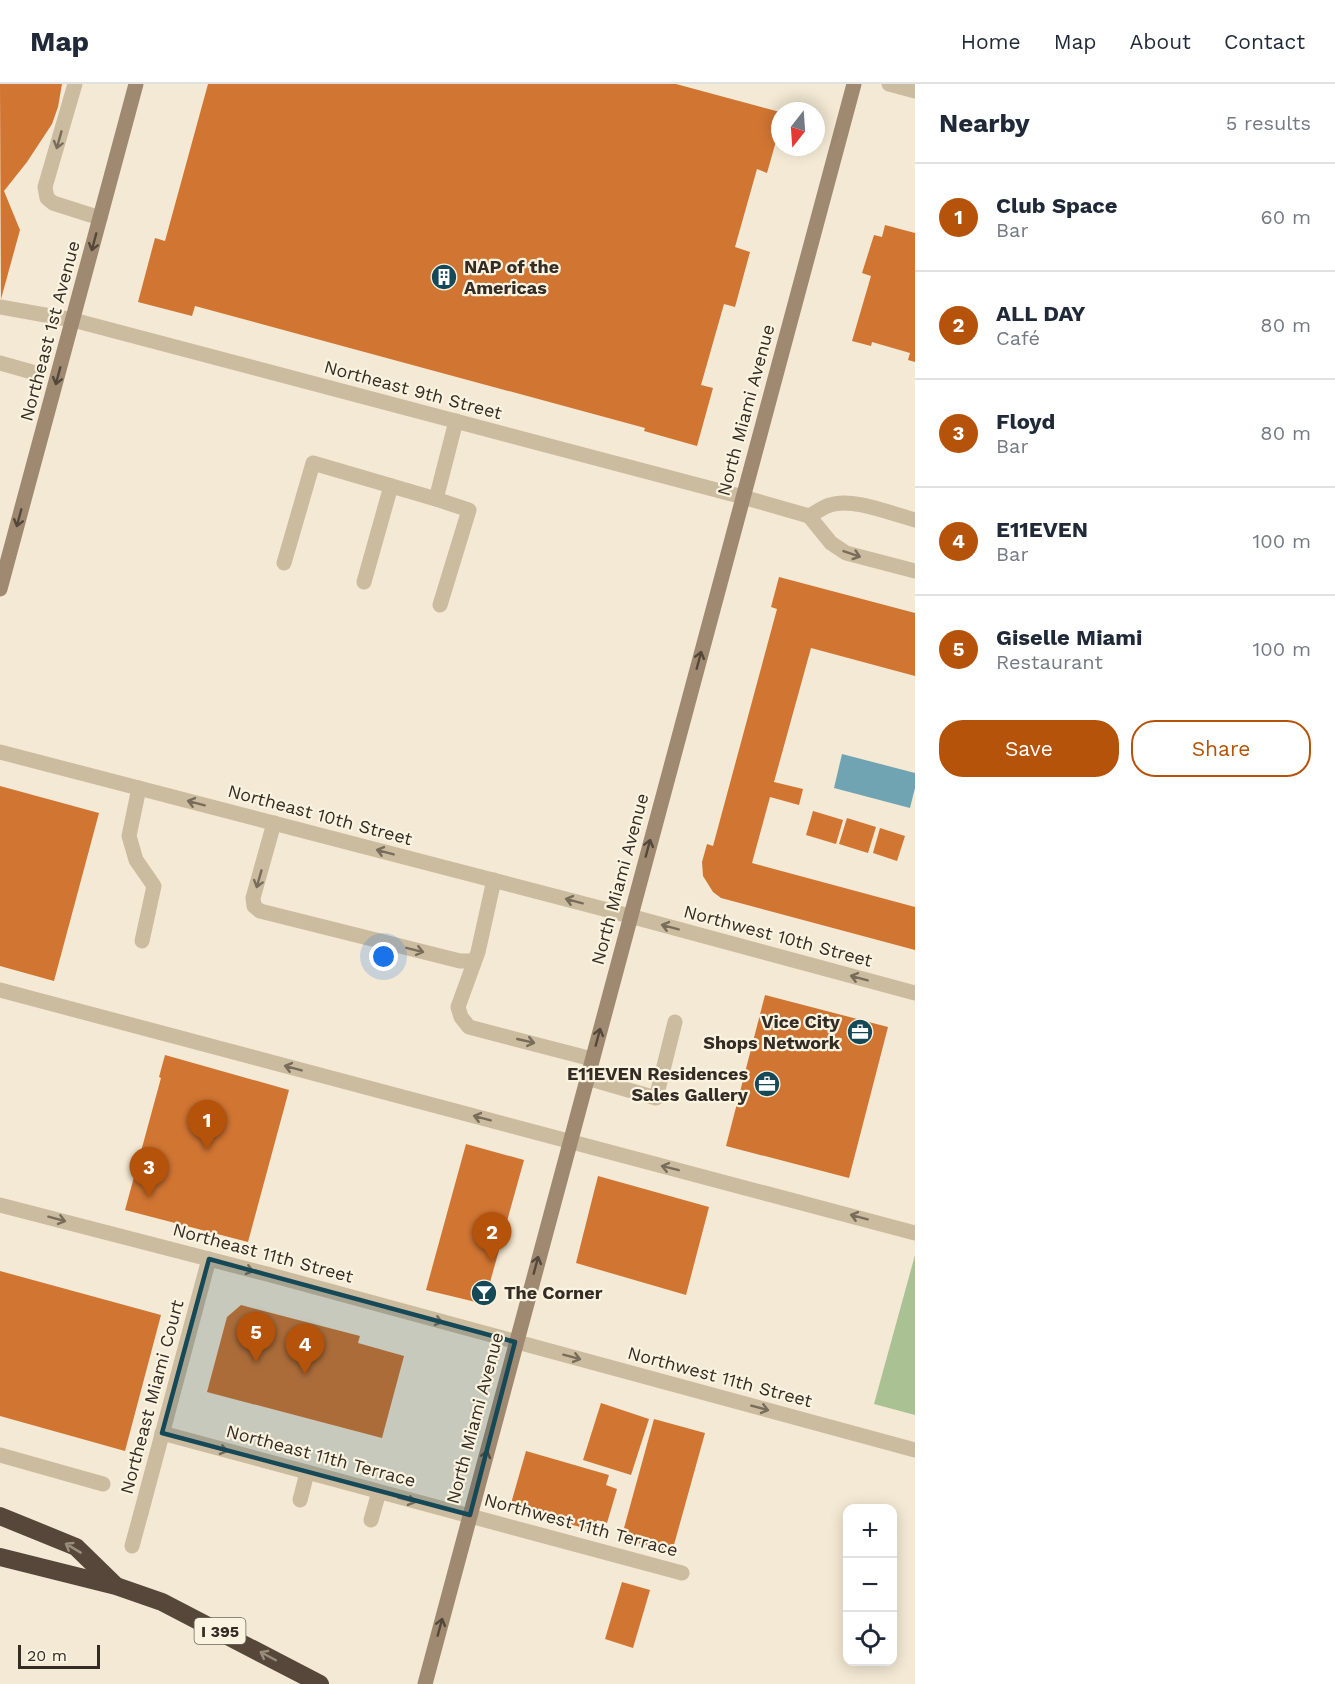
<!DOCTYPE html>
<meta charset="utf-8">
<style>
:root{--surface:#fff;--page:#f6f6f7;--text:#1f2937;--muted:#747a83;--line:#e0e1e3;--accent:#b45309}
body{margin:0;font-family:"Work Sans",sans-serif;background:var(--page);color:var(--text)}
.controls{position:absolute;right:18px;bottom:18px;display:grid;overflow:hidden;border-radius:12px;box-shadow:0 3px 15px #0003}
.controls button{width:54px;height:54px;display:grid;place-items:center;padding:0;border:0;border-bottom:2px solid var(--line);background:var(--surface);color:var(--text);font:30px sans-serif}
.compass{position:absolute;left:771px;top:18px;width:54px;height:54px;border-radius:50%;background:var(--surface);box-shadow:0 3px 15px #0003;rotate:197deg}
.scale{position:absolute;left:18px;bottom:15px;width:82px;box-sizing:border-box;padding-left:6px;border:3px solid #342c24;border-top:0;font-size:16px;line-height:21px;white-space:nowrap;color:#342c24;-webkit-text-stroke:4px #faf3e0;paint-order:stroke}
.you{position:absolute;left:384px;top:873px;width:21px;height:21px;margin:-15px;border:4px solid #fff;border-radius:50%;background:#1a73e8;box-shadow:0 0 0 9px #1a73e833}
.badge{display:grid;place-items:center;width:39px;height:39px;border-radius:50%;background:var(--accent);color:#fff;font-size:20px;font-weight:700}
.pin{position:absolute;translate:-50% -50px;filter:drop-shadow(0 2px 3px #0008)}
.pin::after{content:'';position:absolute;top:32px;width:21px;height:18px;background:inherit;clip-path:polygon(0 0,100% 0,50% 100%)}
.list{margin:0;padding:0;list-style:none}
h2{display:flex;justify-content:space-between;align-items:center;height:78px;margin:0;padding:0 24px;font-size:26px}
h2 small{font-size:20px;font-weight:400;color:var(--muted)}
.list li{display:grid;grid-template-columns:39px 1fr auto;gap:18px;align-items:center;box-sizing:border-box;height:108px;padding:0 24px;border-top:2px solid var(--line)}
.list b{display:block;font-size:22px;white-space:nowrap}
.list p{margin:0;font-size:20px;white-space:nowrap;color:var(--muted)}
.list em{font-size:20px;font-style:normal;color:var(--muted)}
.actions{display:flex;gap:12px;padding:18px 24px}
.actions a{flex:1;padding:14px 0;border:2px solid var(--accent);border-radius:24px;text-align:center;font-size:21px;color:var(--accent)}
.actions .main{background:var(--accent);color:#fff}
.icon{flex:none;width:33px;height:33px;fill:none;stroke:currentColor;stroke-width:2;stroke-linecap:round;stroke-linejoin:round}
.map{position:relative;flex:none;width:915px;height:1600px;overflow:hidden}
header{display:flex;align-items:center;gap:36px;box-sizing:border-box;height:84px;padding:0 30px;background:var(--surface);border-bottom:2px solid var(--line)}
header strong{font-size:28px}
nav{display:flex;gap:33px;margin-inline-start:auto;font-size:21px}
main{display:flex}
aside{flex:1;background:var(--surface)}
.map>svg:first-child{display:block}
</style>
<header>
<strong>Map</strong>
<nav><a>Home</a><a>Map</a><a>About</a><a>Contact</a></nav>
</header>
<main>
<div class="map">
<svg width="915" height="1600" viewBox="0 0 915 1600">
<rect width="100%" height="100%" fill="#f3e9d4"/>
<path fill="#aac293" d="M915 1171V1331L874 1320Z"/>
<path fill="#71a4b2" d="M842 670 915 689V704L910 724 834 704Z"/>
<g fill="#d17533">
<path d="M0 0H62L58 23 52 40 27 78 4 107 20 146 1 215Z"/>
<path d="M208 0H676L780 28V43L767 89 757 85 735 163 750 168 735 223 724 220 701 301 713 304 697 362 644 347 645 344 195 222 192 232 138 218 155 154 165 157Z"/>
<path d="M885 141 915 149V278L908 276 910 269 872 258 871 262 852 257 871 192 862 189 874 151 882 153Z"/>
<path d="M779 493 915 529V592L811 564 774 698 803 705 799 721 770 713 752 779 915 823V866L721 814 713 808 703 792 702 778 707 760 713 762 777 525 771 523Z"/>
<path d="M0 702 99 729 54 897 0 882Z"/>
<path d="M813 727 843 736 836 760 806 751Z"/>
<path d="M847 734 876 743 868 769 839 760Z"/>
<path d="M880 744 905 752 897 777 873 769Z"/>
<path d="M765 911 888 943 849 1094 726 1062Z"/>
<path d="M165 971 289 1006 248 1158 125 1126 161 994 159 993Z"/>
<path d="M466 1060 524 1076 484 1220 426 1206Z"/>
<path d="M598 1092 709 1123 686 1211 576 1179Z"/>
<path d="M0 1187 161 1231 125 1367 0 1332Z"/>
<path d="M241 1221 360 1252 358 1259 404 1272 382 1354 207 1308 227 1233Z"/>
<path d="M601 1319 649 1335 631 1391 583 1376Z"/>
<path d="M654 1335 705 1349 672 1468 621 1455Z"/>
<path d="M526 1367 609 1391 606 1401 617 1405 607 1439 597 1436 594 1447 510 1423Z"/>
<path d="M622 1498 650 1506 633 1564 605 1555Z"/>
</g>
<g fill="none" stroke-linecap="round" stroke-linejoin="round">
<g stroke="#cbbb9f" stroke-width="15">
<path d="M75 0 45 103 47 114 53 119 100 134"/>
<path d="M0 223 73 236"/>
<path d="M284 479 313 379 436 415"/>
<path d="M364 498 391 402"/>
<path d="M440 521 469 426 436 415 456 337"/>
<path d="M139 704 129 752 136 776 154 802 142 857"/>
<path d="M274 739 253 814 254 822 260 827 460 877H473"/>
<path d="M494 796 478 868 458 923 461 933 469 943 592 975"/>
<path d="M0 906 915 1149"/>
<path d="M587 994 656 1014 675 938"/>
<path d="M0 1371 103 1400"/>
<path d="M300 1416 307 1389"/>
<path d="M371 1436 379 1408"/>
<path d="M132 1462 141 1429"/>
</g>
<path stroke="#cbbb9f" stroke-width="15" d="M0 279 32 288"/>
<g stroke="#cbbb9f" stroke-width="15">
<path d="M73 236 743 413 809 432 831 459 846 469 915 487"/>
<path d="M809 432C815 429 823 423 830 421 852 413 892 430 915 436"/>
<path d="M162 1349 682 1489"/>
<path d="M141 1429 209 1175"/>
</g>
<g stroke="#cbbb9f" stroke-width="15">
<path d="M889 0 915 7"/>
<path d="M0 668 600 824 915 909"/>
<path d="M0 1121 267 1190 915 1366"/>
</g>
<g stroke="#9f8971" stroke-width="15">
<path d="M0 505 136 0"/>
<path d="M425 1600 854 0"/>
</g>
<g stroke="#56473a" stroke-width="18">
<path d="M0 1432 76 1463 115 1501"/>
<path d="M0 1473 116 1502 162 1518 320 1600"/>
</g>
</g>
<defs><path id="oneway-shaft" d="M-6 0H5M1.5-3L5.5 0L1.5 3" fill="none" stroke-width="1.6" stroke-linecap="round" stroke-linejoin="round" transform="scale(1.5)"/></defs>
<g stroke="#786c5b">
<use href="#oneway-shaft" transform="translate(59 56) rotate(106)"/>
<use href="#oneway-shaft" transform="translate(852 470) rotate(19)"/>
<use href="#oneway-shaft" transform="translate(196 719) rotate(-165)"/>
<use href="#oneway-shaft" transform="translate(385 768) rotate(-165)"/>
<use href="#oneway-shaft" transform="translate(259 795) rotate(106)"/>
<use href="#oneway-shaft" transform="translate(574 817) rotate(-165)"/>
<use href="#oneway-shaft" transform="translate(670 843) rotate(-165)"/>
<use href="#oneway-shaft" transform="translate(415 866) rotate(14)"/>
<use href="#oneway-shaft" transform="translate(859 894) rotate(-165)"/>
<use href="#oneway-shaft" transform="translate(526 957) rotate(13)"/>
<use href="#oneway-shaft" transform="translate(293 984) rotate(-165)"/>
<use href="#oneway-shaft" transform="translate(482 1034) rotate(-165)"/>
<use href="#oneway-shaft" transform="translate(670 1084) rotate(-166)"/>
<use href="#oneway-shaft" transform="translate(859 1133) rotate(-165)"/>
<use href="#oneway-shaft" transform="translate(57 1135) rotate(15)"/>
<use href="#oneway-shaft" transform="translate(245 1185) rotate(15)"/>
<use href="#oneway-shaft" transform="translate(434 1236) rotate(15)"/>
<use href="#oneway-shaft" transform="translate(572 1273) rotate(15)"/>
<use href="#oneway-shaft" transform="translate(760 1324) rotate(15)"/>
<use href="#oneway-shaft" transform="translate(219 1365) rotate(15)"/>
<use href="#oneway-shaft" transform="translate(407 1416) rotate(15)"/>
</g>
<g stroke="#54483b">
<use href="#oneway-shaft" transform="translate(94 158) rotate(105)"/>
<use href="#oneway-shaft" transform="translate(58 292) rotate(105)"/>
<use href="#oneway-shaft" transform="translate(19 434) rotate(105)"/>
<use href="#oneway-shaft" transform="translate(699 576) rotate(-75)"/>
<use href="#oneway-shaft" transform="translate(648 764) rotate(-75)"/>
<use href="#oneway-shaft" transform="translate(598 953) rotate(-75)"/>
<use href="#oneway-shaft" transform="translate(536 1181) rotate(-75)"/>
<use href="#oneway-shaft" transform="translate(485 1375) rotate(-75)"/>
<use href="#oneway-shaft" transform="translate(440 1543) rotate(-75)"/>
</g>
<g stroke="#988c7c">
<use href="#oneway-shaft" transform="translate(73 1464) rotate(-149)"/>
<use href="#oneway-shaft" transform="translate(268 1572) rotate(-152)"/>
</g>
<path fill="#164958" fill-opacity="0.2" stroke="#164958" stroke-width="4.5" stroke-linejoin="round" d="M209 1175 515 1258 470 1431 162 1349Z"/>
<defs>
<g id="building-disc" transform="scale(1.35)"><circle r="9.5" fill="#164958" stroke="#faf3e0"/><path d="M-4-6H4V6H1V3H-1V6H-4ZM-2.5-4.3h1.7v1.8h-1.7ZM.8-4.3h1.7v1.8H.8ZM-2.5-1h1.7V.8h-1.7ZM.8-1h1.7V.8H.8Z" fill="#fff"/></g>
<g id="office-disc" transform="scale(1.35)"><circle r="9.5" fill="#164958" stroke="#faf3e0"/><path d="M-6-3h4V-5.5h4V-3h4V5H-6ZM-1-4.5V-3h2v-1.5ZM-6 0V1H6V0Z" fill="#fff"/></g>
<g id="bar-disc" transform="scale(1.35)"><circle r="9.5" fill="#164958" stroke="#faf3e0"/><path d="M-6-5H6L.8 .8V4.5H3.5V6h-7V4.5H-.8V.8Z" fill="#fff"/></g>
</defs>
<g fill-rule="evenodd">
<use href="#building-disc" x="444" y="193"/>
<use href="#office-disc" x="860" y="948"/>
<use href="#office-disc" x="767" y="1000"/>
<use href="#bar-disc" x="484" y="1209"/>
</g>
<g text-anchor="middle" stroke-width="4.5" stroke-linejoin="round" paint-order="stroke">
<rect fill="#faf3e0" stroke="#6f685c" stroke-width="1.5" x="194.5" y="1534" width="51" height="26" rx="4.5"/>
<g font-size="16" font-weight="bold" fill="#342c24">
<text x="220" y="1553">I 395</text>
</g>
<g font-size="18" font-weight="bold" fill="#342c24" stroke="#faf3e0" text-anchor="start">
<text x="464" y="189">NAP of the<tspan x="464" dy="21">Americas</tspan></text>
<text x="840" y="944" text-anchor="end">Vice City<tspan x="840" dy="21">Shops Network</tspan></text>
<text x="748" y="996" text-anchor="end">E11EVEN Residences<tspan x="748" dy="21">Sales Gallery</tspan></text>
<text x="504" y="1215">The Corner</text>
</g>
<g font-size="18" fill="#342c24" stroke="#faf3e0">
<text transform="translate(50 247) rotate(-75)" y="6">Northeast 1st Avenue</text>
<text transform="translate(413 306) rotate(15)" y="6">Northeast 9th Street</text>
<text transform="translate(746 326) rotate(-75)" y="6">North Miami Avenue</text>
<text transform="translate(320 731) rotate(15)" y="6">Northeast 10th Street</text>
<text transform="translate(620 795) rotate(-75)" y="6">North Miami Avenue</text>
<text transform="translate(778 852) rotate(15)" y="6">Northwest 10th Street</text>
<text transform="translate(263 1169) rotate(15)" y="6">Northeast 11th Street</text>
<text transform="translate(720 1293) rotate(15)" y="6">Northwest 11th Street</text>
<text transform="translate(152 1313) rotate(-75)" y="6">Northeast Miami Court</text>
<text transform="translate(475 1334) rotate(-75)" y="6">North Miami Avenue</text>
<text transform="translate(321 1372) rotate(15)" y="6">Northeast 11th Terrace</text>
<text transform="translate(581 1441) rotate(15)" y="6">Northwest 11th Terrace</text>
</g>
</g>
</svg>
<div class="controls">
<button>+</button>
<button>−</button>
<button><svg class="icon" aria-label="locate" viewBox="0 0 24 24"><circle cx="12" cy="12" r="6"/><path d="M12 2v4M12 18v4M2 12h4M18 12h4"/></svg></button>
</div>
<svg class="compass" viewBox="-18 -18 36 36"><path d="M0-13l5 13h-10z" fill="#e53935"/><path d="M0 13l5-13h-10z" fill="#747a83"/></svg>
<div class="scale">20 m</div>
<div class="you"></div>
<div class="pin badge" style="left:207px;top:1066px">1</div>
<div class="pin badge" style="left:492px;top:1178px">2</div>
<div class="pin badge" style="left:149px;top:1113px">3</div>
<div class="pin badge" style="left:305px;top:1290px">4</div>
<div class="pin badge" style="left:256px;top:1278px">5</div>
</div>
<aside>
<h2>Nearby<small>5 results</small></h2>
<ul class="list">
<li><span class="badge">1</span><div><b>Club Space</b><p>Bar</p></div><em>60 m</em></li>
<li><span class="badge">2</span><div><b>ALL DAY</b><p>Café</p></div><em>80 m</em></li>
<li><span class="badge">3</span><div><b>Floyd</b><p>Bar</p></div><em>80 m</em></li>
<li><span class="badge">4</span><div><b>E11EVEN</b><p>Bar</p></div><em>100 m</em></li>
<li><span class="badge">5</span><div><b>Giselle Miami</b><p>Restaurant</p></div><em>100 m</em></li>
</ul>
<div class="actions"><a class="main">Save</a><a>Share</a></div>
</aside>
</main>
